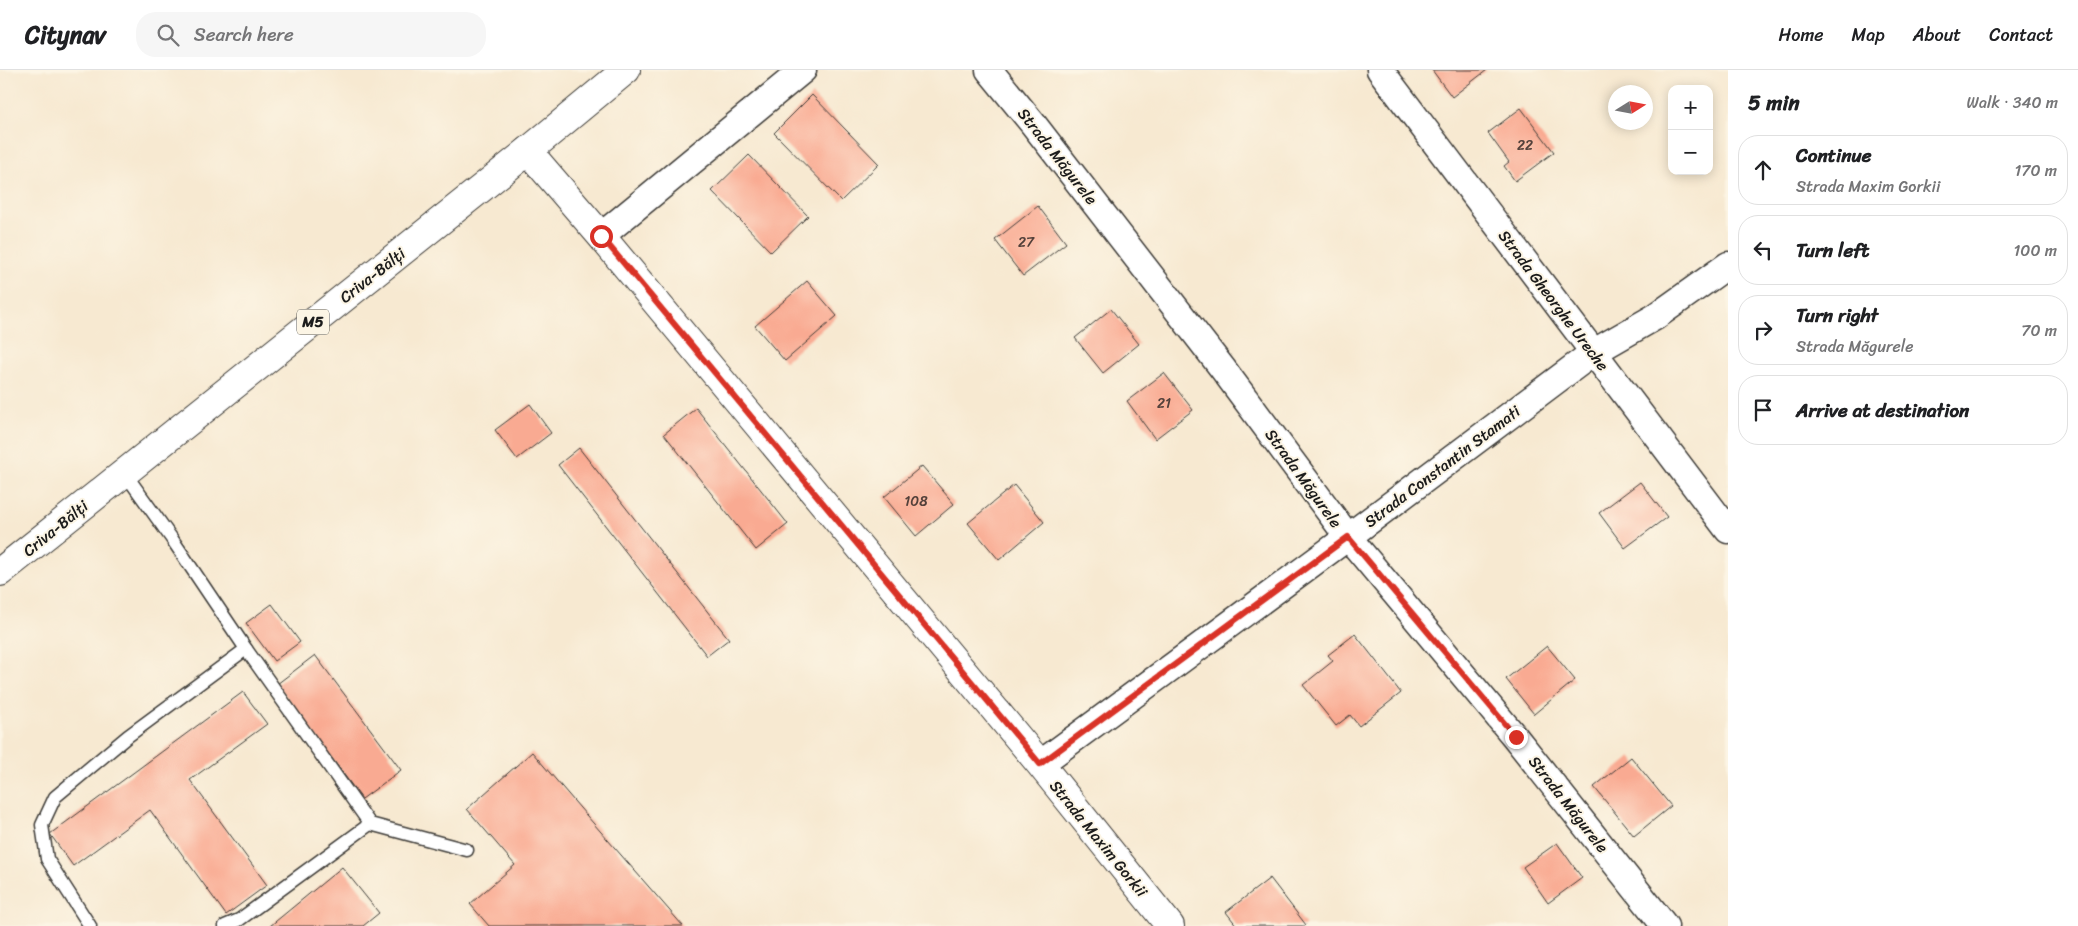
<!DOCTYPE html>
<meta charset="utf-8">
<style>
:root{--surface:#fff;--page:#f6f6f6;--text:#202124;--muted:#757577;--line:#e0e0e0}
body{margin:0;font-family:Sriracha,sans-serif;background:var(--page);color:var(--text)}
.controls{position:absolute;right:15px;top:15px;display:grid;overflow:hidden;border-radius:10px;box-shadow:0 2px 12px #0003}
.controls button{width:45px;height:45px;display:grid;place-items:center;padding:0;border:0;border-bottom:1px solid var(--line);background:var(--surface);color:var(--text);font:25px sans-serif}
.compass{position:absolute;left:1608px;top:15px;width:45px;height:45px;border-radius:50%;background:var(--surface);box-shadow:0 2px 12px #0003;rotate:79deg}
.stop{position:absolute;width:15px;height:15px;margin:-11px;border:4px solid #d93025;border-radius:50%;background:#fff}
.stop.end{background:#d93025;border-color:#fff;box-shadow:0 1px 5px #0008}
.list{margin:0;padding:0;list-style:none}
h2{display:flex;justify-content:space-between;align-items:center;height:65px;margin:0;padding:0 20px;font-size:21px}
h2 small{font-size:16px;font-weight:400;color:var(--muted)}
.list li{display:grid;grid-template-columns:32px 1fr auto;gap:15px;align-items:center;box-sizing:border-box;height:70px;margin:0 10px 10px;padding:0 10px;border:1px solid var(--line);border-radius:20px}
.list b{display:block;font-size:19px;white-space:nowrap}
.list p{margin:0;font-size:16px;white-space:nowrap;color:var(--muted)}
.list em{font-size:16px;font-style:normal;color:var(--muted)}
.icon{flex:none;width:28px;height:28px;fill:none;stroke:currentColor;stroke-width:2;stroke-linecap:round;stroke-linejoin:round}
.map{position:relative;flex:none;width:1728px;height:856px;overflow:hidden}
header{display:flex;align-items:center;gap:30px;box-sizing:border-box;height:70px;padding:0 25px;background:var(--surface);border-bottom:1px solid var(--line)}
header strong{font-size:24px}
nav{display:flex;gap:28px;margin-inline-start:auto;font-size:18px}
.search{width:350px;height:45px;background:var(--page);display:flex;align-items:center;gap:12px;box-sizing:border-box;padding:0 18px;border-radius:20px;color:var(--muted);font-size:19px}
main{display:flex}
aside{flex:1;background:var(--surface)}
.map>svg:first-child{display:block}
</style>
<header>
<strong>Citynav</strong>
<div class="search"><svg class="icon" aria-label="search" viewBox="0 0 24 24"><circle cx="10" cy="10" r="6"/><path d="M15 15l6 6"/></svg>Search here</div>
<nav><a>Home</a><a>Map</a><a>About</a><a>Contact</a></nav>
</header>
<main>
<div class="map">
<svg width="1728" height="856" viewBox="0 0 1728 856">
<rect width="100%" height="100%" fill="#fcf5e5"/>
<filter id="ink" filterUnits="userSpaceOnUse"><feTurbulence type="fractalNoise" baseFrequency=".02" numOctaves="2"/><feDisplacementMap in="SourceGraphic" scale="10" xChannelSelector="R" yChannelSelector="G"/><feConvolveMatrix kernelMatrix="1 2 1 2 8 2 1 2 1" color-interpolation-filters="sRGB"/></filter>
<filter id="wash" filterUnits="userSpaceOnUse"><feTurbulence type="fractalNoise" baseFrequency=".0096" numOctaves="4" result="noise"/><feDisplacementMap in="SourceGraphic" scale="20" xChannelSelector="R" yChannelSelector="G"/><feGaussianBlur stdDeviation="1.12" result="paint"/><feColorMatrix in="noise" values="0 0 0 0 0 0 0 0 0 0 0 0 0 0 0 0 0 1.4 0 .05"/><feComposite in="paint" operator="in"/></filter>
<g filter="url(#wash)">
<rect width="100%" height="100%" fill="#f7e9d1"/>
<g id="blocks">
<g fill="#f9aa92">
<path d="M1432 0H1487L1452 27Z"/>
<path d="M812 25 879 94 841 131 774 63Z"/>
<path d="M1521 38 1554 82 1515 111 1504 96 1509 92 1488 63Z"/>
<path d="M749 85 808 146 771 182 712 121Z"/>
<path d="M1038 136 1066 173 1023 206 995 170Z"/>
<path d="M807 211 837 246 785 291 755 256Z"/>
<path d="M1111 239 1139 274 1103 303 1075 268Z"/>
<path d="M1164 303 1193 340 1155 369 1127 331Z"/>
<path d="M530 334 551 363 517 389 495 360Z"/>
<path d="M696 338 788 454 756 480 664 364Z"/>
<path d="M579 378 729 569 707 586 558 395Z"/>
<path d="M922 396 954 434 916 466 884 427Z"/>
<path d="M1640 412 1667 447 1625 478 1599 443Z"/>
<path d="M1014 415 1044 452 999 490 968 453Z"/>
<path d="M272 534 300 572 274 591 246 553Z"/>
<path d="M1355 564 1401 623 1359 656 1350 645 1336 656 1303 615 1333 591 1328 585Z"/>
<path d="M1547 576 1575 610 1534 644 1506 609Z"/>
<path d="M315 585 401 700 362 729 277 614Z"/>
<path d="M243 622 267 654 190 710 267 815 226 845 150 740 73 796 50 764Z"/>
<path d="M532 682 580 738 683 856H489L470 834 515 795 467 739Z"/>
<path d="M1631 687 1671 736 1634 766 1594 717Z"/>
<path d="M1557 773 1582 808 1548 833 1523 797Z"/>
<path d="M342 797 379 843 363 856H270Z"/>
<path d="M1270 808 1306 855 1305 856H1237L1226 842Z"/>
</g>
</g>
</g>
<g filter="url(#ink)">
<use href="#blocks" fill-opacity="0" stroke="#3d3b37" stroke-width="1"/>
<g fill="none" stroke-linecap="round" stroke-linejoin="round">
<g stroke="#3d3b37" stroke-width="15">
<g id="lane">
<path d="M124 402 172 469 246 579 370 754 467 780"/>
<path d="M90 856 47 789 42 755 55 727 128 666 246 579"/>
<path d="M225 856 239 850 370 754"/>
</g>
</g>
<g stroke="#3d3b37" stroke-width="29">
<g id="street">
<path d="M989 0 1034 55 1223 299 1348 467 1515 667 1665 856"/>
<path d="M1380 0 1728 460"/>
<path d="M601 166 803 0"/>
<path d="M1040 694 1348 467 1594 282 1655 247 1728 195"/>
</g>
</g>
<g stroke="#3d3b37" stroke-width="30">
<path id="secondary" d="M528 81 601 166 1040 694 1170 856"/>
</g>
<g stroke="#3d3b37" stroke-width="30">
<path id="highway" d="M0 502 528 81 626 0"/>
</g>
<use href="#lane" stroke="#fff" stroke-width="12"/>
<use href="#street" stroke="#fff" stroke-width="26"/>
<use href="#secondary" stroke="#fff" stroke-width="28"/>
<use href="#highway" stroke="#fff" stroke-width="28"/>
</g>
</g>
<g fill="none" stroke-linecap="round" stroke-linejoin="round" filter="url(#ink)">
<path stroke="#d93025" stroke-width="6" d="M601 166 1040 694 1348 467 1516 667"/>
</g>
<g text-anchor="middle" stroke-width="4" stroke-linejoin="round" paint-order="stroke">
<g font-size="14" fill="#53403a">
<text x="1525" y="80">22</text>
<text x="1026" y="177">27</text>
<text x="1164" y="338">21</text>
<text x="916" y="436">108</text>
</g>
<rect fill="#fcf5e5" stroke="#5f5d58" stroke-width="1" x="297" y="239.5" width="32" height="25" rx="4"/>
<g font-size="15" font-weight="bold" fill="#1c1c1c">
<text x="313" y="257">M5</text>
</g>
<g font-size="16" fill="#1c1c1c" stroke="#fcf5e5">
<text transform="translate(1058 86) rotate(52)" y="6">Strada Măgurele</text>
<text transform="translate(372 205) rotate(-38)" y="6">Criva-Bălți</text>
<text transform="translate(1554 230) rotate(53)" y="6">Strada Gheorghe Ureche</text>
<text transform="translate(1442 396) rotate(-37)" y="6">Strada Constantin Stamati</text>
<text transform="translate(1304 408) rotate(54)" y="6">Strada Măgurele</text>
<text transform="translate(55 458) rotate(-39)" y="6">Criva-Bălți</text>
<text transform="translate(1569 734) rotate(52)" y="6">Strada Măgurele</text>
<text transform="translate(1099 768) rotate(51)" y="6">Strada Maxim Gorkii</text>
</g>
</g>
</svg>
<div class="controls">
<button>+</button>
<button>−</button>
</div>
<svg class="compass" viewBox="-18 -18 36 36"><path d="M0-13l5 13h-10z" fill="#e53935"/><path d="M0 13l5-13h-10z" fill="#757577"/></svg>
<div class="stop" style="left:601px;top:166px"></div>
<div class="stop end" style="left:1516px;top:667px"></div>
</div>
<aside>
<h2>5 min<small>Walk · 340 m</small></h2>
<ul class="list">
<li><svg class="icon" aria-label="ahead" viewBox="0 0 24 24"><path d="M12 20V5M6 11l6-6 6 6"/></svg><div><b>Continue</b><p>Strada Maxim Gorkii</p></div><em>170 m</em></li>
<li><svg class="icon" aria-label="left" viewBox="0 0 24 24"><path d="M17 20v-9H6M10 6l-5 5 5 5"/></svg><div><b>Turn left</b></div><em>100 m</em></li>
<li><svg class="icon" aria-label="right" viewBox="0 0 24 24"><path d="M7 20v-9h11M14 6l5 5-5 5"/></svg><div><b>Turn right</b><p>Strada Măgurele</p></div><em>70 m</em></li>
<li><svg class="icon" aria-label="arrive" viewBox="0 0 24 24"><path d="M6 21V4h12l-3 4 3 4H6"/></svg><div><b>Arrive at destination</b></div></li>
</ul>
</aside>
</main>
